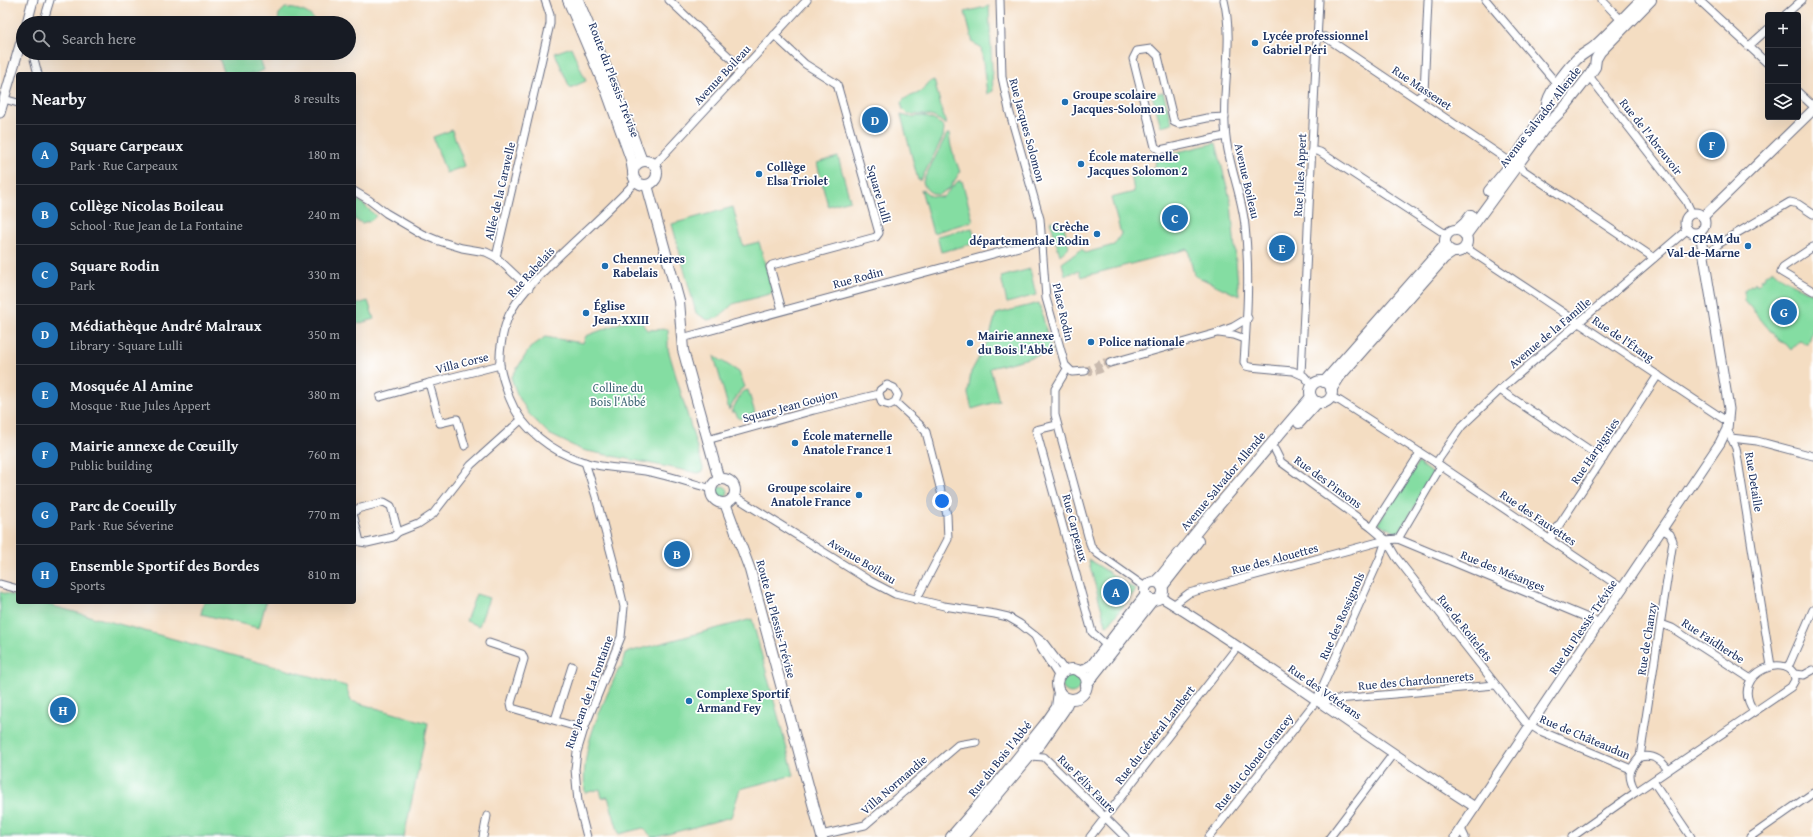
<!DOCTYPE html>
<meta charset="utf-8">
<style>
:root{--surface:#171b24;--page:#20242c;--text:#f1f3f6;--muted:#9ea1a6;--line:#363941;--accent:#1f6fb2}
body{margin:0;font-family:"Gentium Book Plus",serif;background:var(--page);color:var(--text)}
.controls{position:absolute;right:12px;top:12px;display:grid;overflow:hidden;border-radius:4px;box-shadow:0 4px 16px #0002}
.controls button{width:36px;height:36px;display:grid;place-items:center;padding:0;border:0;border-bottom:1px solid var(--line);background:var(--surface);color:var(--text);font:20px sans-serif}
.you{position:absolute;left:942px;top:501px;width:14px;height:14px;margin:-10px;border:3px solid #fff;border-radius:50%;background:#1a73e8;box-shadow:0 0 0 6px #1a73e833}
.badge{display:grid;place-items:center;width:26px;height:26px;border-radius:50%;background:var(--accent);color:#fff;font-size:13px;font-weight:700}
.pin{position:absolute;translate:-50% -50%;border:2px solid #fff;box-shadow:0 1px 4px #0006}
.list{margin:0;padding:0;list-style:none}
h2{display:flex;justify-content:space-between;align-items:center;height:52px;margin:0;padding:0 16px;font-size:17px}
h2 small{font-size:13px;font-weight:400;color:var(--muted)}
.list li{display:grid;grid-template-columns:26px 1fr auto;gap:12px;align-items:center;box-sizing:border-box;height:60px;padding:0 16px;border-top:1px solid var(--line)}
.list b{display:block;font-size:15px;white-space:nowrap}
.list p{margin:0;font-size:13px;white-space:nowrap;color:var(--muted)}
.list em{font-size:13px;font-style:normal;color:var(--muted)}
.icon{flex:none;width:22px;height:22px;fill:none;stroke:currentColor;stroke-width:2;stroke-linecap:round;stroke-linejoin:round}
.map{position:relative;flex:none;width:1813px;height:837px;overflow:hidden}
.search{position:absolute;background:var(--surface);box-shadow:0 4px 16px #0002;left:16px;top:16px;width:340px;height:44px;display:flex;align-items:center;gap:10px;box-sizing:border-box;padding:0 14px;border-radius:22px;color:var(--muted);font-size:15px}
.panel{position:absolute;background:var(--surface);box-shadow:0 4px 16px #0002;left:16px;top:72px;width:340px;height:532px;border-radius:4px}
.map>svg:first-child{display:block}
</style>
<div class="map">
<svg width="1813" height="837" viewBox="0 0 1813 837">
<rect width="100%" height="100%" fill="#fff"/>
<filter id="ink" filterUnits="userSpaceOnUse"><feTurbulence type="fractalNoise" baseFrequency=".025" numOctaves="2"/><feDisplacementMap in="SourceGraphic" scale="8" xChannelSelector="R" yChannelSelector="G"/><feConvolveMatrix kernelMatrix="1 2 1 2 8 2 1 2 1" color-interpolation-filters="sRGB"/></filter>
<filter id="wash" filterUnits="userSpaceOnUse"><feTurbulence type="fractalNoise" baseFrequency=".012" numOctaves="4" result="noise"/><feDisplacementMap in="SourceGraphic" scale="16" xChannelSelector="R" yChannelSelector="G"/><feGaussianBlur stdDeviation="0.9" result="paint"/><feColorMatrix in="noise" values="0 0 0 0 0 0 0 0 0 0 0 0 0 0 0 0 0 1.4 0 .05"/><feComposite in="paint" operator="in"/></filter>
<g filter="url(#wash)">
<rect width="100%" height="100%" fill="#f4ddc2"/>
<g fill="#84dda2" stroke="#508680">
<path d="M989 6 993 91 987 94 981 47 973 43 965 12Z"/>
<path d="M285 8C293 8 315 12 314 23H278L279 14Z"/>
<path d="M571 47 586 81 570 88 555 53Z"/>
<path d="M217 53H258L264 70 254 74H225Z"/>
<path d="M934 80 946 125C930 112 925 116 907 114L903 110 901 103C906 95 913 97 920 92 926 89 926 82 934 80Z"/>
<path d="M1163 92 1172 123 1161 126 1152 95Z"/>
<path d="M901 115 909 117 923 116 934 120 942 125 944 129 943 137 921 180H918Z"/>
<path d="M452 130 465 166 446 173 433 137Z"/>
<path d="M947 134H949L951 147 960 172 950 188 938 195C931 193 924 190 923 181Z"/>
<path d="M1216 143 1231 203 1239 296 1194 275 1188 249 1081 277 1079 271 1065 275 1062 263 1082 249 1085 253 1114 245 1121 234 1111 198 1134 192 1131 173 1155 168 1156 157Z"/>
<path d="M838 157 850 200 828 206 817 163Z"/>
<path d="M958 181H962L973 221 933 233 921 189 931 196 943 197Z"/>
<path d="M359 200 376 216 372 220 362 223 354 219V207Z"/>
<path d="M733 207 743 246 759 242 773 293 733 304 718 318 708 320 696 313 672 224Z"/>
<path d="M1050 221 1063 223 1069 247 1060 255Z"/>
<path d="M972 228 976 243 941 252 937 236Z"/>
<path d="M1030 269 1036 295 1007 303 1001 277Z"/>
<path d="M1773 270 1783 279 1813 294V330L1808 344 1799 341 1791 350 1786 344 1779 341 1745 301 1744 290 1751 285 1753 286 1755 282 1757 285 1762 281 1761 279 1765 278V276Z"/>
<path d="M368 301 374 319 354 325V305Z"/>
<path d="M1039 303 1052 352 990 368 999 401 972 409 968 394 971 372 989 339 996 314Z"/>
<path d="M641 315 643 325 647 330 668 329V349L703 468 702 472 698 473 582 450 549 434 529 414 517 394 511 378 530 348 545 337 583 343 586 336Z"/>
<path d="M714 356 739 372 745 387 741 389 729 410Z"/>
<path d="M748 390 755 413 739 419 735 412H731L742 392Z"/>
<path d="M1418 463 1434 475 1398 534 1378 523Z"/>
<circle cx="722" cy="492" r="6"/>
<path d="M1088 559 1136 590 1108 625H1106Z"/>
<path d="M0 592 18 597V602H38L346 686 351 701 428 723 404 837H0Z"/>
<path d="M476 594 489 598 479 626 466 621Z"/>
<path d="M204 602H266L259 628 201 614Z"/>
<path d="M752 619 794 775 740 789 731 817 657 837H652L643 828 619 834 608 797 602 798 600 789 585 793C580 746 601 710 619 668L623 666V660L625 653Z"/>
<circle cx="1071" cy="684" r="9"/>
</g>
</g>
<g filter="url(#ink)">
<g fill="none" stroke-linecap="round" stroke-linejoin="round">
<g stroke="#c9baae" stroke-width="7" stroke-dasharray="7 3.5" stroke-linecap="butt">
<path d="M1085 371C1094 373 1103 370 1110 363"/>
<path d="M1085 371 1104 362 1110 363"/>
</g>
<g stroke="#676c81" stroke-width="9">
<g id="minor">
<path d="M669 0 742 69"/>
<path d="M1000 0 1002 77 1009 110 1040 219 1046 298 1065 365 1072 372 1085 371"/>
<path d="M1224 0C1235 45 1220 91 1226 137 1229 167 1242 195 1245 226 1250 271 1247 317 1244 362L1246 366 1250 367 1293 371 1304 376 1312 385"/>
<path d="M1486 0 1557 84"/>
<path d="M1602 0 1621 20"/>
<path d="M1699 0 1768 64"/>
<path d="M1785 15 1802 0"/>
<path d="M43 23 50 0"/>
<path d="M774 35 805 64 837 84 879 233 876 237 772 265 770 267 782 310"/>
<path d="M1317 37H1325L1512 163"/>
<path d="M1749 46 1768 29"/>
<path d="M34 53V59L38 74"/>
<path d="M1589 76 1686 201 1692 214"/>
<path d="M1798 92 1813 106"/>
<path d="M1417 98 1424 93 1428 0"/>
<path d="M4 99 18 103"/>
<path d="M1225 117 1207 118 1179 124 1174 122 1158 56 1151 49 1137 51 1133 59 1155 147 1160 150 1225 136"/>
<path d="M1312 150 1320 152 1447 235"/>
<path d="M654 165 807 0"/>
<path d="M1517 166 1654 258"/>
<path d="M636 181C609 211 579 236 551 264 536 279 519 295 509 315 503 329 499 350 500 365 501 376 506 387 509 397 521 429 552 452 584 462 605 469 629 468 650 472 671 476 691 483 711 489"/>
<path d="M354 191 369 200 386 213 422 234 439 241 462 248 486 252 496 257 529 288"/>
<path d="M1813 247 1783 267 1781 272 1813 291"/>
<path d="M1466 248 1728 422"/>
<path d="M1704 252 1711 251 1720 243 1790 202 1798 204 1813 214"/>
<path d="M496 257 550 24V15L545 0"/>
<path d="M1219 333 1234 335 1245 339"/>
<path d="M682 338 1041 241"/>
<path d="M1110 363 1217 333 1233 327 1248 318"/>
<path d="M1067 369 1055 389V415L1091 547 1098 554 1145 587"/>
<path d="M1301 374 1319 0"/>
<path d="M429 383 500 365"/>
<path d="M1500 390 1603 459"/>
<path d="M380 397 429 383 440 423 457 419 465 446"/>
<path d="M1330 397 1340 401 1441 466 1623 589"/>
<path d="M895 402 919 424 926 432 947 515 948 539 916 600"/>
<path d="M1057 425 1036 430 1092 632 1107 646"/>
<path d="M1727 429 1736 448 1771 666"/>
<path d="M1731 438 1757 441 1813 456"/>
<path d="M707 440 814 410 879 394 880 390 887 385 894 388 898 395 895 402 889 405 882 403 879 394"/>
<path d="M1275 450 1281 462 1372 528 1386 540 1398 539 1600 623"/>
<path d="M585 462 596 497 615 568 624 607 621 637 584 729 577 752 575 769 578 802 587 837"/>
<path d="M1436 463 1462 426 1500 390 1688 229"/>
<path d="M734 496 870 581 895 594 944 606 995 614 1008 617 1020 624 1044 643 1065 671"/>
<path d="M354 513 357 509 384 502 391 506 398 532"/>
<path d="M354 517 360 542 367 543 393 537 398 532 418 524 433 514 471 465 521 420"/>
<path d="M1372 528 1420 453"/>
<path d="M1398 539 1441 466"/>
<path d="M1550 539 1658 375"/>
<path d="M1386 540 1396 557 1525 722 1538 730 1631 769"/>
<path d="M0 584 18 589"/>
<path d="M1173 605 1189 593 1386 540"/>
<path d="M1661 624 1672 628 1751 679"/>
<path d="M1035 636 1040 647 1059 677"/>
<path d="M489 643 522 654 524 659 511 703 512 708 584 729"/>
<path d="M1787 667 1790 663 1813 610"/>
<path d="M1794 674 1804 675 1813 670"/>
<path d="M1316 701 1495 685"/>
<path d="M555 720 572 666"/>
<path d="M1030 756 1044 757 1125 837"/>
<path d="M1640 757 1673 541 1670 534 1663 530"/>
<path d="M1668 770C1661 759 1653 754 1640 757 1628 770 1627 777 1636 792L1791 687 1795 680C1794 650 1726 671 1754 711"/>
<path d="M1653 781 1691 837"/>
<path d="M1461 829 1465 837"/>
<path d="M821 835 865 825 958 745 976 742"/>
<path d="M483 837 487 816"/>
<path d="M1090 837 1237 647"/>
<path d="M1209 837 1316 701 1380 558 1386 540"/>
<path d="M1330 837 1393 754"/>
<path d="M1572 837 1636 792"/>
<path d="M1750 837 1813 793"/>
</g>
</g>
<g stroke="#676c81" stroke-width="11">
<g id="tertiary">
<path d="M27 23 33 0"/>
<path d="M0 113 23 35"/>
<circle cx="1695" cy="223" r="10"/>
<path d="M1703 217 1813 110"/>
<path d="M1161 597C1269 663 1369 740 1475 807"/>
<path d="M1455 837 1720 443 1727 429 1729 409 1700 232"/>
</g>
</g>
<g stroke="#676c81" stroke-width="12">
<g id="secondary">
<path d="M568 0 607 92 631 159 633 171"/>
<path d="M578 0 614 87 642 161"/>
<circle cx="645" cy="173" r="12"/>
<path d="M647 185 679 301 683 350 719 480"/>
<path d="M1489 191 1512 163 1547 109C1543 98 1568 68 1576 60 1582 54 1589 51 1595 46 1611 31 1626 15 1641 0"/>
<circle cx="1456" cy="241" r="11"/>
<path d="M1457 230 1465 223 1471 215"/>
<path d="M1466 235 1546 126 1564 108 1589 76 1595 67 1596 59 1600 52 1651 0"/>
<circle cx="1321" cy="392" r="11"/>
<path d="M1324 382 1445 245"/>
<path d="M1331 390 1340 376 1437 266 1444 258 1453 252"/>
<path d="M1299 423 1318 402"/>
<circle cx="723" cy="491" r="12"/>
<path d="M725 503 750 570 822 837"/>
<circle cx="1154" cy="591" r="9"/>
<path d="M1155 582 1162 575 1207 519 1311 397"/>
<path d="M1162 587 1198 541"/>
<circle cx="1072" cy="684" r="15"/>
<path d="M1080 672 1092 665 1145 596"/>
<path d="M1086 685 1152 601"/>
<path d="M951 837 996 785 1048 720 1057 707 1059 692"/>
<path d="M962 837 1041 743 1064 710 1069 699"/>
</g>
</g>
<use href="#minor" stroke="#fff" stroke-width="7"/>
<use href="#tertiary" stroke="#fff" stroke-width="9"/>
<use href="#secondary" stroke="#fff" stroke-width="10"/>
</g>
</g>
<g fill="#1f6fb2" stroke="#fff" stroke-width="1.5">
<circle cx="1255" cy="43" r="4"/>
<circle cx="1065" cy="102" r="4"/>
<circle cx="1081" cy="164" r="4"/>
<circle cx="759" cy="174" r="4"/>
<circle cx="1097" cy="234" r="4"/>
<circle cx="1748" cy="246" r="4"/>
<circle cx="605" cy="266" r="4"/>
<circle cx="586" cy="313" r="4"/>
<circle cx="1091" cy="342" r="4"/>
<circle cx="970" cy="343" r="4"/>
<circle cx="795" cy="443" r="4"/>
<circle cx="859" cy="495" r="4"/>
<circle cx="689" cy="701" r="4"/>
</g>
<g text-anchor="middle" stroke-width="3.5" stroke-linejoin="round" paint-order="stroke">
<g font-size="12" font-weight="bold" fill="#1b2f5e" stroke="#fff" text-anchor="start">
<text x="1263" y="40">Lycée professionnel<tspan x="1263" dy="14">Gabriel Péri</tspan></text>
<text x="1073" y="99">Groupe scolaire<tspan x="1073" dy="14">Jacques-Solomon</tspan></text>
<text x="1089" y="161">École maternelle<tspan x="1089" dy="14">Jacques Solomon 2</tspan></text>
<text x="767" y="171">Collège<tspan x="767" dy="14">Elsa Triolet</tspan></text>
<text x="1089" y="231" text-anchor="end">Crèche<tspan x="1089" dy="14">départementale Rodin</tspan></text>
<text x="1740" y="243" text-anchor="end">CPAM du<tspan x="1740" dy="14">Val-de-Marne</tspan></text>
<text x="613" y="263">Chennevieres<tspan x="613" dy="14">Rabelais</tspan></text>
<text x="594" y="310">Église<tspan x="594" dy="14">Jean-XXIII</tspan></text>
<text x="978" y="340">Mairie annexe<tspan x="978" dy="14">du Bois l'Abbé</tspan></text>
<text x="1099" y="346">Police nationale</text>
<text x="803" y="440">École maternelle<tspan x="803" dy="14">Anatole France 1</tspan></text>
<text x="851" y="492" text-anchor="end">Groupe scolaire<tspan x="851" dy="14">Anatole France</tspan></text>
<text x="697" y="698">Complexe Sportif<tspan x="697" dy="14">Armand Fey</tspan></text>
</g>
<g font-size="12" fill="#1b2f5e" stroke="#fff">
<text transform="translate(722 75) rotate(-47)" y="4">Avenue Boileau</text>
<text transform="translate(614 80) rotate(69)" y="4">Route du Plessis-Trévise</text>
<text transform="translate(1422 88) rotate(34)" y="4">Rue Massenet</text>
<text transform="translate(1540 117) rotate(-52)" y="4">Avenue Salvador Allende</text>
<text transform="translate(1027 130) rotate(75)" y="4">Rue Jacques Solomon</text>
<text transform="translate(1651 137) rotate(52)" y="4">Rue de l'Abreuvoir</text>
<text transform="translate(1300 175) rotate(-87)" y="4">Rue Jules Appert</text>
<text transform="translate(1247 181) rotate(77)" y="4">Avenue Boileau</text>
<text transform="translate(500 191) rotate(-77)" y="4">Allée de la Caravelle</text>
<text transform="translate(879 194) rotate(74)" y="4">Square Lulli</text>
<text transform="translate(531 272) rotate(-48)" y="4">Rue Rabelais</text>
<text transform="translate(858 278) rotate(-15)" y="4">Rue Rodin</text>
<text transform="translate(1063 312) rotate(77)" y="4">Place Rodin</text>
<text transform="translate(1550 333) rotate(-40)" y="4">Avenue de la Famille</text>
<text transform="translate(1623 339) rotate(34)" y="4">Rue de l'Étang</text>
<text transform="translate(462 363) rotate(-14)" y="4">Villa Corse</text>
<text transform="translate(790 406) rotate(-15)" y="4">Square Jean Goujon</text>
<text transform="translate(1595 451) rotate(-56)" y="4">Rue Harpignies</text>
<text transform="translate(1223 481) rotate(-50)" y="4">Avenue Salvador Allende</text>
<text transform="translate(1328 482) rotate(36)" y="4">Rue des Pinsons</text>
<text transform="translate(1754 482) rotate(81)" y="4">Rue Detaille</text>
<text transform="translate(1538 518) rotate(34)" y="4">Rue des Fauvettes</text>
<text transform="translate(1075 528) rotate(75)" y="4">Rue Carpeaux</text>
<text transform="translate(1275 559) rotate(-15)" y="4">Rue des Alouettes</text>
<text transform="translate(862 561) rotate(31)" y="4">Avenue Boileau</text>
<text transform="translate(1503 571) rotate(22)" y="4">Rue des Mésanges</text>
<text transform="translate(1342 616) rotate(-66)" y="4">Rue des Rossignols</text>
<text transform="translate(776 619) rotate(75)" y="4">Route du Plessis-Trévise</text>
<text transform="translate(1583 627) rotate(-56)" y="4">Rue du Plessis-Trévise</text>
<text transform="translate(1465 628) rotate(52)" y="4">Rue de Roitelets</text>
<text transform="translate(1647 639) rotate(-81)" y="4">Rue de Chanzy</text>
<text transform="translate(1713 641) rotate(33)" y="4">Rue Faidherbe</text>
<text transform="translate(1416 681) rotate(-5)" y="4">Rue des Chardonnerets</text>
<text transform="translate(589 692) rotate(-70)" y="4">Rue Jean de La Fontaine</text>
<text transform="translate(1325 692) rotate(35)" y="4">Rue des Vétérans</text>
<text transform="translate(1155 735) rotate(-52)" y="4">Rue du Général Lambert</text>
<text transform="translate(1585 737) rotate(23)" y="4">Rue de Châteaudun</text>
<text transform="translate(1000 759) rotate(-51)" y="4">Rue du Bois l'Abbé</text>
<text transform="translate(1254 762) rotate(-52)" y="4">Rue du Colonel Grancey</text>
<text transform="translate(1087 784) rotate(45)" y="4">Rue Félix Faure</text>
<text transform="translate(894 785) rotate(-41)" y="4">Villa Normandie</text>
</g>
<g font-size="12" fill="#3a6372" stroke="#fff">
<text x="618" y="392">Colline du<tspan x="618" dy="14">Bois l'Abbé</tspan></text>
</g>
</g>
</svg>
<div class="controls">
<button>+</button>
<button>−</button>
<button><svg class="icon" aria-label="layers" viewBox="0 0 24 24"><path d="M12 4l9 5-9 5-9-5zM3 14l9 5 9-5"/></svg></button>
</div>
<div class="you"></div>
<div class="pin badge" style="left:1116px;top:592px">A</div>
<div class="pin badge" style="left:677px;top:554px">B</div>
<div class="pin badge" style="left:1175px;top:218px">C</div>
<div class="pin badge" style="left:875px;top:120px">D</div>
<div class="pin badge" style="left:1282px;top:248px">E</div>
<div class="pin badge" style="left:1712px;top:145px">F</div>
<div class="pin badge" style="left:1784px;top:312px">G</div>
<div class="pin badge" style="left:63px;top:710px">H</div>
<div class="search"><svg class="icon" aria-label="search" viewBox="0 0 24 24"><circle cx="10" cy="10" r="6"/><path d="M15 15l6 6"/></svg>Search here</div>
<section class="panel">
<h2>Nearby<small>8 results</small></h2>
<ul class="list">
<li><span class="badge">A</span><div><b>Square Carpeaux</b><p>Park · Rue Carpeaux</p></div><em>180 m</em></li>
<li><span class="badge">B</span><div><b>Collège Nicolas Boileau</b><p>School · Rue Jean de La Fontaine</p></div><em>240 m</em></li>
<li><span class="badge">C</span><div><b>Square Rodin</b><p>Park</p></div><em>330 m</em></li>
<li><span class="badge">D</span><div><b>Médiathèque André Malraux</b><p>Library · Square Lulli</p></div><em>350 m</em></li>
<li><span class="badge">E</span><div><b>Mosquée Al Amine</b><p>Mosque · Rue Jules Appert</p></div><em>380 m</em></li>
<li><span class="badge">F</span><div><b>Mairie annexe de Cœuilly</b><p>Public building</p></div><em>760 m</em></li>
<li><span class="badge">G</span><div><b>Parc de Coeuilly</b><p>Park · Rue Séverine</p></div><em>770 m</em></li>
<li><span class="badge">H</span><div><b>Ensemble Sportif des Bordes</b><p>Sports</p></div><em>810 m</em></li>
</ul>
</section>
</div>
